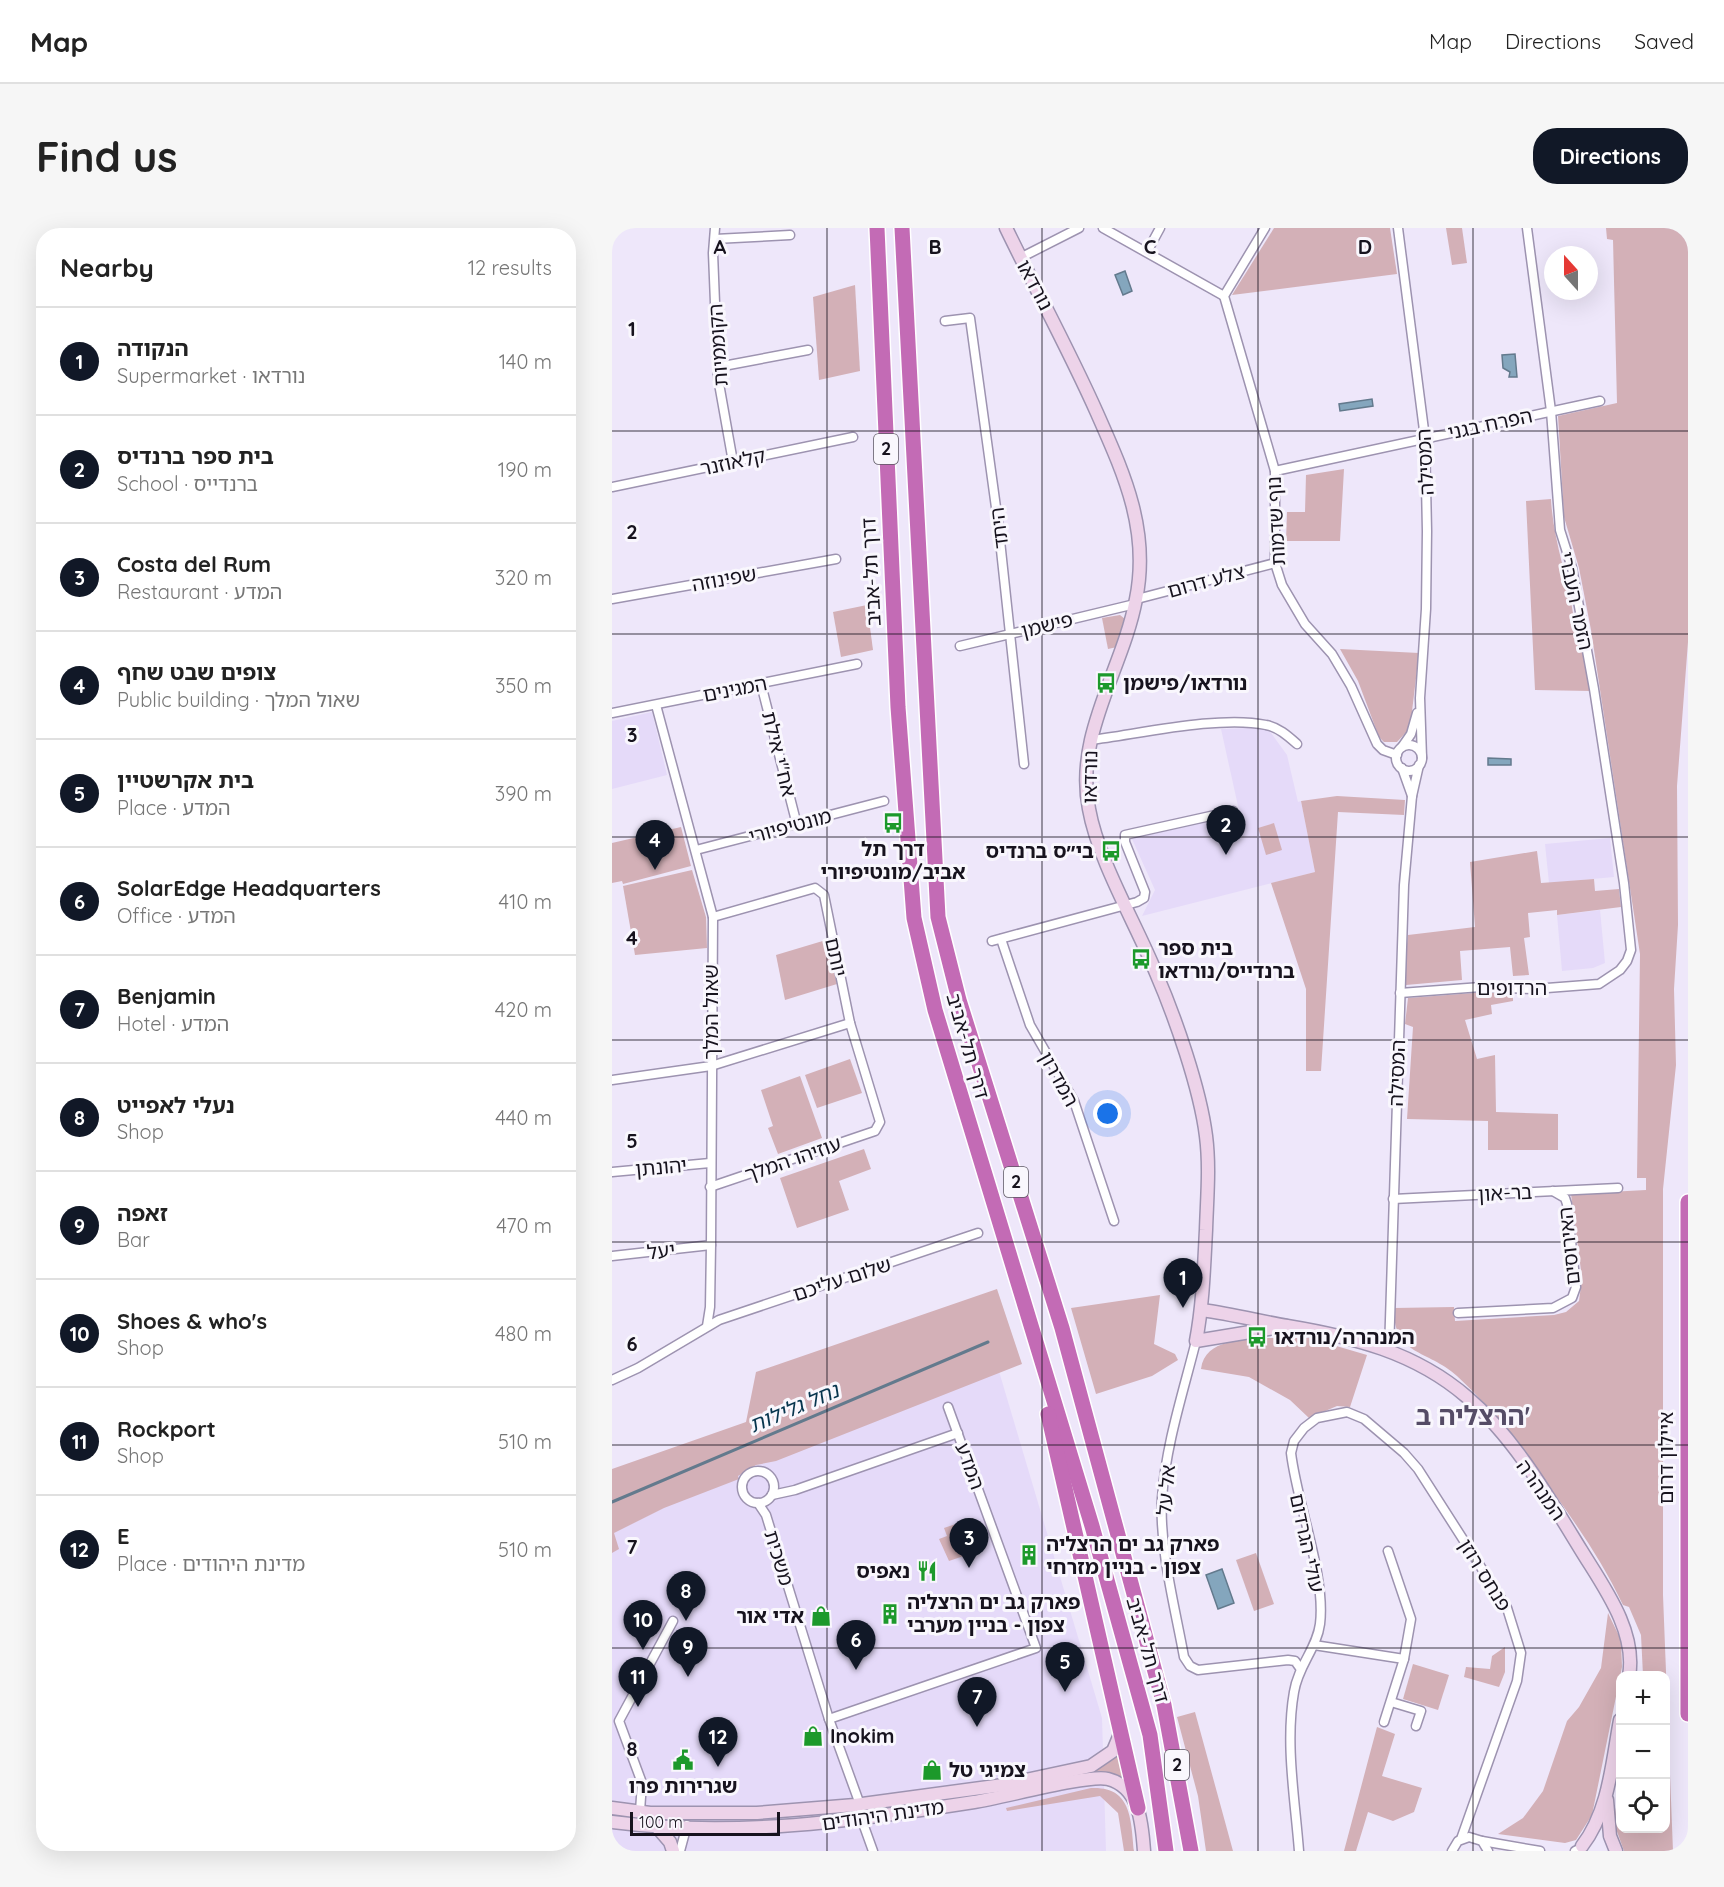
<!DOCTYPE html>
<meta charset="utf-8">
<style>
:root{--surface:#fff;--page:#f6f6f6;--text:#222;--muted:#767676;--line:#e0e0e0;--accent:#111827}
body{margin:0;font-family:Quicksand,"Noto Sans Hebrew",sans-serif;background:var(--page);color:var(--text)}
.controls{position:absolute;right:18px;bottom:18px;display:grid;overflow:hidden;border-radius:12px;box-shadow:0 6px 24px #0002}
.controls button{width:54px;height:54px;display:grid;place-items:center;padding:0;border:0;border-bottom:2px solid var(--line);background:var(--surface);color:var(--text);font:30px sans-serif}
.compass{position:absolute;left:932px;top:18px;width:54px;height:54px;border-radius:50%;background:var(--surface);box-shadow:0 6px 24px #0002;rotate:339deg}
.scale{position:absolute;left:18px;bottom:15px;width:150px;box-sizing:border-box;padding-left:6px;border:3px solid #17131e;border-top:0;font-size:16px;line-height:21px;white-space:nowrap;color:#17131e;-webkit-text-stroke:4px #f9f7fd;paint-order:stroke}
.you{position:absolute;left:496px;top:886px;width:21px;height:21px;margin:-15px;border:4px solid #fff;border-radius:50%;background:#1a73e8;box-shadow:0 0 0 9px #1a73e833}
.badge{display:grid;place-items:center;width:39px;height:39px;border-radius:50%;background:var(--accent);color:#fff;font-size:20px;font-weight:700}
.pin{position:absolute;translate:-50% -50px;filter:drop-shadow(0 2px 3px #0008)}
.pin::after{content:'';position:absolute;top:32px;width:21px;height:18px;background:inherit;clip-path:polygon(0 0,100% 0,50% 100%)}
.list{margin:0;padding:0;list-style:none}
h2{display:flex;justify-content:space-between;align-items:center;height:78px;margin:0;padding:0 24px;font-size:26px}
h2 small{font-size:20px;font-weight:400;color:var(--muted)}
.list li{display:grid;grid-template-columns:39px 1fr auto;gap:18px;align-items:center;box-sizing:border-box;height:108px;padding:0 24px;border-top:2px solid var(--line)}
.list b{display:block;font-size:22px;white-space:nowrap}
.list p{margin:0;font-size:20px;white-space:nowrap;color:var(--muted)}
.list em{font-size:20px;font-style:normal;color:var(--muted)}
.icon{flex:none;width:33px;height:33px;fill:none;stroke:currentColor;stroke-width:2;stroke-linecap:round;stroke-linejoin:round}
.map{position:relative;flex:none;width:1076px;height:1623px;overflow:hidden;border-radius:24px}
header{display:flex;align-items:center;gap:36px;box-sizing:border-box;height:84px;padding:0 30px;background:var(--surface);border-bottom:2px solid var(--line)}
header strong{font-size:28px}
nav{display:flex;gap:33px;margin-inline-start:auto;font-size:21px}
.intro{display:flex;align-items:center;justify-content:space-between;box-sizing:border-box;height:144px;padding:0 36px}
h1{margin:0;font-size:42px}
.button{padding:15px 27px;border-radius:24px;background:var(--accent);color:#fff;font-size:21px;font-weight:700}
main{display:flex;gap:36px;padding:0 36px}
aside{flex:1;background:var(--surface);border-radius:24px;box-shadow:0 6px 24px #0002}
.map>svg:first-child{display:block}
</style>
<header>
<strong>Map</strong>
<nav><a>Map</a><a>Directions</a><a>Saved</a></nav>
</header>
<div class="intro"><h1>Find us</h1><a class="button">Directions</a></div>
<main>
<aside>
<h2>Nearby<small>12 results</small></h2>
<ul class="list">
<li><span class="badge">1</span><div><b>הנקודה</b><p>Supermarket · נורדאו</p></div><em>140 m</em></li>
<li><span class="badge">2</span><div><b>בית ספר ברנדיס</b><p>School · ברנדייס</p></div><em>190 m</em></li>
<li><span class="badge">3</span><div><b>Costa del Rum</b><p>Restaurant · המדע</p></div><em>320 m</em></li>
<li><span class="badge">4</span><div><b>צופים שבט שחף</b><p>Public building · שאול המלך</p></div><em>350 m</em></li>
<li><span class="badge">5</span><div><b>בית אקרשטיין</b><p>Place · המדע</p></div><em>390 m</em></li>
<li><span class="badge">6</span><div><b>SolarEdge Headquarters</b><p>Office · המדע</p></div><em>410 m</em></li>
<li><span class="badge">7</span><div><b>Benjamin</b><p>Hotel · המדע</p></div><em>420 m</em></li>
<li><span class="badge">8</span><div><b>נעלי לאפייט</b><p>Shop</p></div><em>440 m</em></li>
<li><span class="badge">9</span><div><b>זאפה</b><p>Bar</p></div><em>470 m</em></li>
<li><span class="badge">10</span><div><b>Shoes &amp; who's</b><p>Shop</p></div><em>480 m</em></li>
<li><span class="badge">11</span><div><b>Rockport</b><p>Shop</p></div><em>510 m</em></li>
<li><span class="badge">12</span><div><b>E</b><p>Place · מדינת היהודים</p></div><em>510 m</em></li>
</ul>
</aside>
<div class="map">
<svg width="1076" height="1623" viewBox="0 0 1076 1623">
<rect width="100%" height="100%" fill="#eee7fa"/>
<g fill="#e5daf9">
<path d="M40 484 55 547 0 561V493Z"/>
<path d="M636 500 657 502 675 527 686 574 689 573 703 644 530 688 543 662 520 611 628 587 609 501Z"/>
<path d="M998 610 1002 649 937 655 933 616Z"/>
<path d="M988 682 993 735 981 740 950 743 945 687Z"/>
<path d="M386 1140 490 1490 494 1623H0V1295Z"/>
</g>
<g fill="#d3b0b7">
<path d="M662 0H778L785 46 620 67Z"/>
<path d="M834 0H850L855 35 840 37Z"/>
<path d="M994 0H1076V414L1065 558 1066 697 1062 761 1064 837 1051 961V1367L1061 1623H1012L1002 1595 1008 1549V1600H1054V1448L1031 1447 1029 1407 1017 1379 1011 1377C992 1337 969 1303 944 1268 914 1224 884 1184 845 1148 815 1121 781 1128 782 1080L842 1079 843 1093 942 1087 954 1084 967 1073 970 1050 959 966 1034 962V950H1025L1028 726 979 402 967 340 952 289 946 188 1005 175 1001 12 995 11Z"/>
<path d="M243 57 248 143 207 152 201 69Z"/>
<path d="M732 241 728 313H674L675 284H693L694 247Z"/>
<path d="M939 271C941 312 956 350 962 391H967L979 463 923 462 914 273Z"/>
<path d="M255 377 261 422 229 429 221 384Z"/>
<path d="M508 387 513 391 505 419 496 421 490 390Z"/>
<path d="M728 421 807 425 798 500 785 514H772L767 509 746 453Z"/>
<path d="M725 568 793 572 792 587 726 584 709 843H694V761L659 655 703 644 689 573Z"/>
<path d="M662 595 670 622 654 627 646 600Z"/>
<path d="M69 599 79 638 11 656 10 653 0 655V615Z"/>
<path d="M925 623 929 655 982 651 983 663 1007 661 1009 679 945 687V682L916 685 918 709 912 710 917 747 901 748 898 719 848 723 850 752 794 757 791 751 796 707 863 699 858 634Z"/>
<path d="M80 642 94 689 95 720 23 727 11 658Z"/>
<path d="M214 712 225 756 173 772 164 727Z"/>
<path d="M901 762V773L879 777 880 786 853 792 865 831 883 827 884 884 946 886V922H876V893L795 891 801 799 793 796 796 770Z"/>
<path d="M238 831 250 865 205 880 193 847Z"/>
<path d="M188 848 210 910 166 926 156 900 161 898 149 862Z"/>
<path d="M252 921 259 941 227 953 237 982 185 1000 168 950Z"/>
<path d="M385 1061 410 1136 164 1233 144 1237 126 1248 127 1251 52 1280 2 1305 7 1321 0 1325V1241L134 1194 144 1144Z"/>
<path d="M548 1067 542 1116 563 1126 566 1132 540 1148 484 1166 459 1080Z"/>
<path d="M657 1110H697L755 1127 738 1179 725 1178 697 1190 678 1172 637 1149 589 1141C593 1110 633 1112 657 1110Z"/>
<path d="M361 1290 372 1321 337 1333 327 1311 335 1308 332 1300Z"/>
<path d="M644 1325 662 1376 642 1383 624 1332Z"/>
<path d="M996 1385 1009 1412 1010 1439 980 1587 964 1612 953 1615 886 1606 911 1590 931 1563 955 1493 967 1479 989 1440Z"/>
<path d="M893 1419V1444L887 1459 852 1449 854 1439 878 1441 880 1428Z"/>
<path d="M801 1436 837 1447 826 1482 791 1471Z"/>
<path d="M583 1484 621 1623H594L586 1568 565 1489Z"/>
<path d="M765 1499 783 1506 770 1548 810 1560 802 1584 781 1593 756 1584 744 1623H732Z"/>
<path d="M507 1521 519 1562 485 1546 483 1541 496 1535Z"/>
<path d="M479 1560C520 1558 519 1592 522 1623H512L506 1585 488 1568 395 1583 394 1580Z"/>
</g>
<g fill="#84a6bd" stroke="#637a8d" stroke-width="1.5">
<path d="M513 43 520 63 511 67 503 47Z"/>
<path d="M903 126 905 149H897L898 144 891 140 890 127Z"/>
<path d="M760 171 761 178 728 183 727 176Z"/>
<path d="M876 530 899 531V537H876Z"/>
<path d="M610 1341 622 1375 606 1381 594 1347Z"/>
</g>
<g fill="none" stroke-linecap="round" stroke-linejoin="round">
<path stroke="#637a8d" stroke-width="3" d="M0 1274 376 1114"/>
<g stroke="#9d93b0" stroke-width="11">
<g id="street">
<path d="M103 0 101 25 106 150 121 234"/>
<path d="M491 0 612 68"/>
<path d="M653 0 612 68 663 243V335L670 357 693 396 720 426 739 458 765 516 771 522 785 527"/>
<path d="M786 0 813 210 815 303 814 381 808 470 810 530"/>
<path d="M103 11 178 7"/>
<path d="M535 24 548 0"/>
<path d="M408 30 467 0"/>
<path d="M333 93 358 90 386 294 412 536"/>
<path d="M106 139 196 122"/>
<path d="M663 243 988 173"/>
<path d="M0 259 241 209"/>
<path d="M0 371 224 331"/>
<path d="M525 371 663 335"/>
<path d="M348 418 523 376"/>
<path d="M149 456 185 597"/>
<path d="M44 477 101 689 99 1017 98 1079 95 1098"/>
<path d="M0 485 245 436"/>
<path d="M479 512C527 506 608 487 654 497 666 499 676 508 685 516"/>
<circle cx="797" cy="530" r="13"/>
<path d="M790 519 799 506 805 485"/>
<path d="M790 540 800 568"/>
<path d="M84 622 272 573"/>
<path d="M389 711 418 797 462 873 502 993"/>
<path d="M380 713 525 674 532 670 533 664 513 614V607L621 583"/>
<path d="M788 765 869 759 922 761 987 756 1008 742 1015 733 1019 722 1012 655 982 461 960 340 948 302 939 183 915 0"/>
<path d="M0 852 99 838 238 795"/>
<path d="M0 944 98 935"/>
<path d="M98 959 263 903 268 894 238 795 212 667 203 660 101 689"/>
<path d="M781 971 1006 960"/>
<path d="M0 1028 99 1017"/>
<path d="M846 1085 941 1080 960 1070 964 1059 955 976 953 970 941 963"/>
<path d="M584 1113C571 1165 554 1216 550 1270 547 1320 563 1379 572 1429L578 1438 586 1442 676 1432 683 1433 688 1440"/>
<path d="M777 1123 792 657 800 568 807 537"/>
<path d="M0 1152 26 1140 107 1092 366 1005"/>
<circle cx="146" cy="1259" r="16"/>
<path d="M160 1267 183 1262 346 1205"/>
<path d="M146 1275 154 1287 217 1491 246 1571 250 1591"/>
<path d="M702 1417 792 1431"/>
<path d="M779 1474 809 1483 804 1498"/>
<path d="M217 1491 424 1420 336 1179"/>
<path d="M772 1494 792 1431 799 1391 776 1323"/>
<path d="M28 1583 30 1555 7 1493 61 1393"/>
<path d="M248 1587 261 1623"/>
<path d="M870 1613 928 1623"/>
<path d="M68 1623 75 1597"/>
<path d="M687 1623C683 1571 673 1515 682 1464 686 1438 705 1420 708 1396 714 1348 685 1276 679 1225L682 1213 692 1200 705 1190 735 1184 752 1191 792 1225 806 1241 895 1380 909 1425 905 1453 849 1611"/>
<path d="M840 1623 846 1613 857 1609 870 1613 876 1623"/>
<path d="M963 1623 965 1622"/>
</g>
</g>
<g stroke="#9d93b0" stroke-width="15">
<g id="secondary">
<path d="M394 0C424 62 457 122 485 185 512 246 538 302 524 371 511 441 462 507 477 581 486 632 524 696 544 745 563 789 588 860 594 908 598 939 595 970 594 1002 592 1039 591 1076 584 1113L674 1098"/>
<path d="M590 1082C619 1086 647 1093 675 1098 741 1109 803 1124 855 1169 902 1209 937 1270 969 1322 991 1358 1025 1403 1017 1448"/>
<path d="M995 1572 998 1608 1004 1623"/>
<path d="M0 1580 38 1585H145L243 1577 391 1557 479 1538 501 1523 509 1504"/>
<path d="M0 1594C124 1610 240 1593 362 1574 390 1570 476 1546 496 1551 528 1559 530 1596 532 1623"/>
<path d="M45 1599 58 1614 61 1623"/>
<path d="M970 1618C997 1583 1000 1535 1008 1492"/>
</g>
</g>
<g stroke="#fff" stroke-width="18">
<g id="highway">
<path d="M265 0 286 479 302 690 323 782 480 1298 538 1507 554 1623"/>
<path d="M290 0 326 689 347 772 450 1100 552 1477 579 1623"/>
<path d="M1076 974V1486"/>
<path d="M436 1186 526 1580"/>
</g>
</g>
<use href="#street" stroke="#fff" stroke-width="8"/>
<use href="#secondary" stroke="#edd3e9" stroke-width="12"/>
<use href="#highway" stroke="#c36bb5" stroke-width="15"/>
</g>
<path fill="none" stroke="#17131e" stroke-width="1.5" stroke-opacity="0.55" d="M215 0V1623M430 0V1623M646 0V1623M861 0V1623M0 203H1076M0 406H1076M0 609H1076M0 812H1076M0 1014H1076M0 1217H1076M0 1420H1076"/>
<defs>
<g id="bus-bare" transform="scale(1.62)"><path d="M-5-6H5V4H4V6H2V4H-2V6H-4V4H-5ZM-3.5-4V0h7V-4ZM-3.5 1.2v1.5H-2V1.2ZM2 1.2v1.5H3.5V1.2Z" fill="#1c992b" stroke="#f9f7fd" stroke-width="2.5" paint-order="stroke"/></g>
<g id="building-bare" transform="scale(1.62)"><path d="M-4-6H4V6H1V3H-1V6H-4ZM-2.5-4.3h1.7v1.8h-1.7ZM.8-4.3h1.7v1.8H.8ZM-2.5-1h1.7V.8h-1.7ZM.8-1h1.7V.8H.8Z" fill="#1c992b" stroke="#f9f7fd" stroke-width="2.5" paint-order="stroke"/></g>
<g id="restaurant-bare" transform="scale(1.62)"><path d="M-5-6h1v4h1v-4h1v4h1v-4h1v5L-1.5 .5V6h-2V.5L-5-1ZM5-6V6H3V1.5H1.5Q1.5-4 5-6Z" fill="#1c992b" stroke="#f9f7fd" stroke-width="2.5" paint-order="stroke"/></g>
<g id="shop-bare" transform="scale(1.62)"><path d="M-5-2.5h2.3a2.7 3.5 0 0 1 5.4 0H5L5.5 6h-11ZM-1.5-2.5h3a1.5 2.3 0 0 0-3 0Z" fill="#1c992b" stroke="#f9f7fd" stroke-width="2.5" paint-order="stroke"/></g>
<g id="civic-bare" transform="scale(1.62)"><path d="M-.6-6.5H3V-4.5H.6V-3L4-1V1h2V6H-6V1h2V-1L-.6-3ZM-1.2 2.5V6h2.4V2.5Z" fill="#1c992b" stroke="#f9f7fd" stroke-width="2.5" paint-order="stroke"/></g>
</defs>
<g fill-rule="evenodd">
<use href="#bus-bare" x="494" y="455"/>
<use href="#bus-bare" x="281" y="595"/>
<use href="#bus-bare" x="499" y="623"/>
<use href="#bus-bare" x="529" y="731"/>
<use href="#bus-bare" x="645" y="1109"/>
<use href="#building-bare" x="417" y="1327"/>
<use href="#restaurant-bare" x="315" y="1343"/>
<use href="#building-bare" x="278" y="1386"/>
<use href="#shop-bare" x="209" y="1388"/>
<use href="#shop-bare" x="201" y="1508"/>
<use href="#civic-bare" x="71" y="1532"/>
<use href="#shop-bare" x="320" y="1542"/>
</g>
<g text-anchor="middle" stroke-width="6" stroke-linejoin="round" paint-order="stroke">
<g fill="#f9f7fd" stroke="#5b5761" stroke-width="1.5">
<rect x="262" y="206" width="24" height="30" rx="4.5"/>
<rect x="392" y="939" width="24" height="30" rx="4.5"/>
<rect x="553" y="1522" width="24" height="30" rx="4.5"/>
</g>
<g font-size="18" font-weight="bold" fill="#17131e">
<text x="274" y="227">2</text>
<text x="404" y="960">2</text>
<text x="565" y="1543">2</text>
</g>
<g font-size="20" fill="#17131e" stroke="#f9f7fd">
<text transform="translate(423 57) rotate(62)" y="7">נורדאו</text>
<text transform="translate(106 117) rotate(-94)" y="7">הקוממיות</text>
<text transform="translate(878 196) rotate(-12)" y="7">הפרח בגני</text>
<text transform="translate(121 234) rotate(-12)" y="7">קלאוזנר</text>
<text transform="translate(813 234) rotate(-93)" y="7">המסילה</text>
<text transform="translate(664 293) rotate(-93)" y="7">נוף שדמות</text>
<text transform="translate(387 300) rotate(-97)" y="7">היתד</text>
<text transform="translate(259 344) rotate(-93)" y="7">דרך תל-אביב</text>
<text transform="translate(112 351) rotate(-10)" y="7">שפינוזה</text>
<text transform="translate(594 353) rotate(-15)" y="7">צלע דרום</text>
<text transform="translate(964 373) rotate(78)" y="7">הזמר העברי</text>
<text transform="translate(435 397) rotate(-14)" y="7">פישמן</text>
<text transform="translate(123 461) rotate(-11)" y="7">המגינים</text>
<text transform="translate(167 526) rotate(76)" y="7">אח''י אילת</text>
<text transform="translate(478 549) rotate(-89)" y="7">נורדאו</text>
<text transform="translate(178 598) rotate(-15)" y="7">מונטיפיורי</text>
<text transform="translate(224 729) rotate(78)" y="7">יותם</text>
<text x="900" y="767">הרדופים</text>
<text transform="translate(99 784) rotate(-90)" y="7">שאול המלך</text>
<text transform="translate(356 818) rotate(74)" y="7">דרך תל-אביב</text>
<text transform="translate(785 845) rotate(-88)" y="7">המסילה</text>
<text transform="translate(447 851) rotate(61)" y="7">המדרון</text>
<text transform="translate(181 931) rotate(-19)" y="7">עוזיהו המלך</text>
<text transform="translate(49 939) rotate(-5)" y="7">יהונתן</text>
<text transform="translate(893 965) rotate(-3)" y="7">בר-און</text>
<text transform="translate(957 1018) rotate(-96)" y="7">האירוסים</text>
<text transform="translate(49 1023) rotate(-6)" y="7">יעל</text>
<text transform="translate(230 1051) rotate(-18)" y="7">שלום עליכם</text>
<text transform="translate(1054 1230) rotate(-90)" y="7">איילון דרום</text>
<text transform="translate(358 1238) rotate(70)" y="7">המדע</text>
<text transform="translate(554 1262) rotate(-85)" y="7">אל על</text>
<text transform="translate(929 1262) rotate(55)" y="7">המנהרה</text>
<text transform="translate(695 1315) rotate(78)" y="7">עולי הגרדום</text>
<text transform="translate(167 1330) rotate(73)" y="7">משכית</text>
<text transform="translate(873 1347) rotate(58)" y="7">פנחס רוזן</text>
<text transform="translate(536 1422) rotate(74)" y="7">דרך תל-אביב</text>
<text transform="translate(271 1587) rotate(-8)" y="7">מדינת היהודים</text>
</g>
<g font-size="20" font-weight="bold" fill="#17131e" stroke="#f9f7fd" text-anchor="start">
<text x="511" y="462">נורדאו/פישמן</text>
<text x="281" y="628" text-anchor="middle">דרך תל<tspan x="281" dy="23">אביב/מונטיפיורי</tspan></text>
<text x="482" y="630" text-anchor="end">בי״ס ברנדיס</text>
<text x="546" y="727">בית ספר<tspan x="546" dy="23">ברנדייס/נורדאו</tspan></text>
<text x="662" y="1116">המנהרה/נורדאו</text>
<text x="434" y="1323">פארק גב ים הרצליה<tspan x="434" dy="23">צפון - בניין מזרחי</tspan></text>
<text x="298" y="1350" text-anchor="end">נאפיס</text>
<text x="295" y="1381">פארק גב ים הרצליה<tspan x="295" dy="23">צפון - בניין מערבי</tspan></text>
<text x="192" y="1395" text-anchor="end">אדי אור</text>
<text x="218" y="1515">Inokim</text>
<text x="337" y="1549">צמיגי טל</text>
<text x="71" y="1565" text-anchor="middle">שגרירות פרו</text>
</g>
<g font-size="21" font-style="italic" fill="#07354e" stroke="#f9f7fd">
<text transform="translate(182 1180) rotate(-23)" y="7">נחל גלילות</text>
</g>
<g font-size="26" font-weight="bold" fill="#554c66" stroke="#f9f7fd">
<text x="861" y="1197">הרצליה ב'</text>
</g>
</g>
<g font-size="20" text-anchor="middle" font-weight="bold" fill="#17131e" stroke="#f9f7fd" stroke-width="6" stroke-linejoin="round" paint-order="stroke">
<text x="108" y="26">A</text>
<text x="323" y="26">B</text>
<text x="538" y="26">C</text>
<text x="753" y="26">D</text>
<text x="20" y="108">1</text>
<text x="20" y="311">2</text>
<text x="20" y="514">3</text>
<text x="20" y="717">4</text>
<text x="20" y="920">5</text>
<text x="20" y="1123">6</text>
<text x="20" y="1326">7</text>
<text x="20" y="1528">8</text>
</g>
</svg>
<div class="controls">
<button>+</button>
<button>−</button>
<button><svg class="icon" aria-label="locate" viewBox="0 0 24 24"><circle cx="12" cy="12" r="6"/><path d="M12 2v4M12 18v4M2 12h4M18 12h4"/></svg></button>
</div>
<svg class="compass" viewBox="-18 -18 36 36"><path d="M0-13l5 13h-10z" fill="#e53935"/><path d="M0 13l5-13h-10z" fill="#767676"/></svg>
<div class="scale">100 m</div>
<div class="you"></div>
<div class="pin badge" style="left:571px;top:1080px">1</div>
<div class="pin badge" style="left:614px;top:627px">2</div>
<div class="pin badge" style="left:357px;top:1340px">3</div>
<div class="pin badge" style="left:43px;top:642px">4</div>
<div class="pin badge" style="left:453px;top:1464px">5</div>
<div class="pin badge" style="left:244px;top:1442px">6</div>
<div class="pin badge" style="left:365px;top:1499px">7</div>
<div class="pin badge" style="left:74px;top:1393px">8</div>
<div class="pin badge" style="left:76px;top:1449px">9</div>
<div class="pin badge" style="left:31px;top:1422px">10</div>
<div class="pin badge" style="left:26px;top:1479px">11</div>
<div class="pin badge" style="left:106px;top:1539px">12</div>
</div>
</main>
